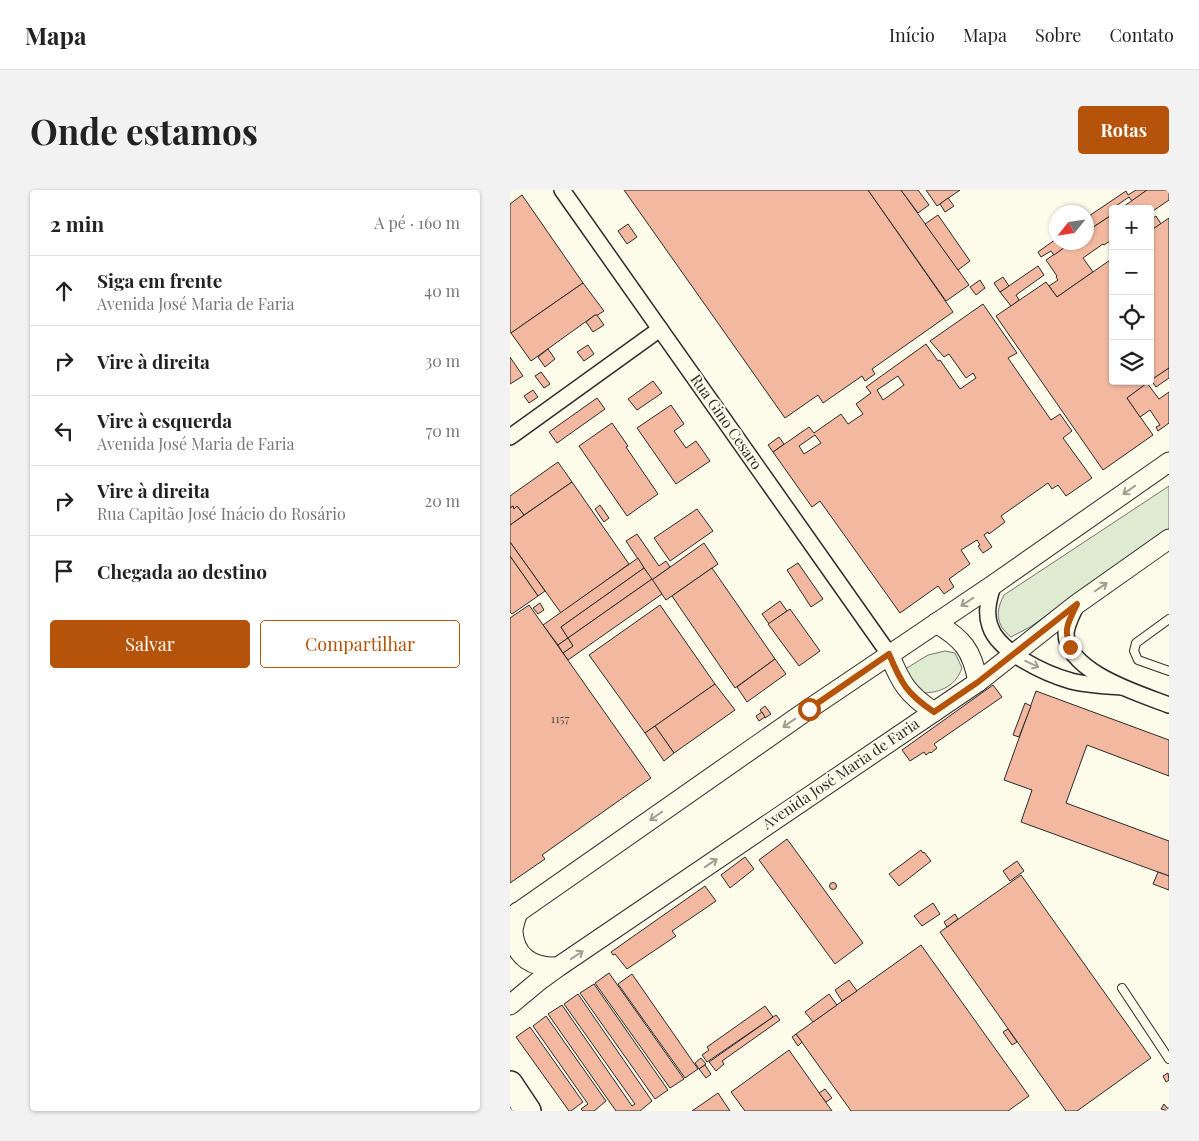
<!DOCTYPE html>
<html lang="pt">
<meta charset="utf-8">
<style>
:root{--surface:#fff;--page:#f2f2f2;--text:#222;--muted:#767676;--line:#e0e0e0;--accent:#b45309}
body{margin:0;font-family:"Playfair Display",serif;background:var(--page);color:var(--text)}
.controls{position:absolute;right:15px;top:15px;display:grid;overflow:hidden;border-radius:5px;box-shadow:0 1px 4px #0004}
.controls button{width:45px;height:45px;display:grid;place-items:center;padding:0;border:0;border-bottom:1px solid var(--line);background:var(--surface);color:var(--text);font:25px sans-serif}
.compass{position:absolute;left:539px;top:15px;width:45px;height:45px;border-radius:50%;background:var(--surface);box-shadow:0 1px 4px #0004;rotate:240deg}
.stop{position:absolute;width:15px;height:15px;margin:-11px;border:4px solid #b45309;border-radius:50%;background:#fff}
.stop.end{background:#b45309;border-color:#fff;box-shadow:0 1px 5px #0008}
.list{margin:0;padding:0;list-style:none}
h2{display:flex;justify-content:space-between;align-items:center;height:65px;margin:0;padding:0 20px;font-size:21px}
h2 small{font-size:16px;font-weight:400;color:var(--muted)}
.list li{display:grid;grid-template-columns:32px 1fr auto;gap:15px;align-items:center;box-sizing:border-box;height:70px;padding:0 20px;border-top:1px solid var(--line)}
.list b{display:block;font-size:19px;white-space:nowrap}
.list p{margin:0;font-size:16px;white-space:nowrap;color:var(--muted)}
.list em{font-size:16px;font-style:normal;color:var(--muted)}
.actions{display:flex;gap:10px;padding:15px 20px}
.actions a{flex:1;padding:11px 0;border:1px solid var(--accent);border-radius:5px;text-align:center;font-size:18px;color:var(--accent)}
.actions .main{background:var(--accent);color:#fff}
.icon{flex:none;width:28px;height:28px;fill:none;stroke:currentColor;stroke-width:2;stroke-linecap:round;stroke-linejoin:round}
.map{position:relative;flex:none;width:659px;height:921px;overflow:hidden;border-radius:5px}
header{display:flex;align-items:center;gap:30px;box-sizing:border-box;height:70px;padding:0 25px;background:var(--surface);border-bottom:1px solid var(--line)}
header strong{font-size:24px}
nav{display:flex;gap:28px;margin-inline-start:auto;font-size:18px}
.intro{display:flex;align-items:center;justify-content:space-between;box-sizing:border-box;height:120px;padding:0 30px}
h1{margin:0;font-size:35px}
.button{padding:12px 22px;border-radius:5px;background:var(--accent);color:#fff;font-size:18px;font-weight:700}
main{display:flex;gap:30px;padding:0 30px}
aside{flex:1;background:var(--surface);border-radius:5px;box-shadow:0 1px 4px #0004}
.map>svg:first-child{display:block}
</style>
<header>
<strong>Mapa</strong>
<nav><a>Início</a><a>Mapa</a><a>Sobre</a><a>Contato</a></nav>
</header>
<div class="intro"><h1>Onde estamos</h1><a class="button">Rotas</a></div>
<main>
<aside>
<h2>2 min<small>A pé · 160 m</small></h2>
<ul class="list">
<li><svg class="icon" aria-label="ahead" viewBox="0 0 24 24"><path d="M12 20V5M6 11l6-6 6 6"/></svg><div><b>Siga em frente</b><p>Avenida José Maria de Faria</p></div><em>40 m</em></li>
<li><svg class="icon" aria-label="right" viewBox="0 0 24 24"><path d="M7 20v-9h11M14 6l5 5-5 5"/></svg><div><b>Vire à direita</b></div><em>30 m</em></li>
<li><svg class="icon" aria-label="left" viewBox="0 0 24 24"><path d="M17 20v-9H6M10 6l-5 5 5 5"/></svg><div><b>Vire à esquerda</b><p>Avenida José Maria de Faria</p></div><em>70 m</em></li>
<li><svg class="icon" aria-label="right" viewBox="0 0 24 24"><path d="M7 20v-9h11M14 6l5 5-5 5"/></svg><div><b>Vire à direita</b><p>Rua Capitão José Inácio do Rosário</p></div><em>20 m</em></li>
<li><svg class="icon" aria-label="arrive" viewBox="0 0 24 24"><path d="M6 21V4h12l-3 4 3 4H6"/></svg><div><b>Chegada ao destino</b></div></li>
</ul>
<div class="actions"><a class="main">Salvar</a><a>Compartilhar</a></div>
</aside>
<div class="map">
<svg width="659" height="921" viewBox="0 0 659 921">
<rect width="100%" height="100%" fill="#fdfbea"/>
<g fill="#deebd1" stroke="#74746e">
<path d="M659 296V340L520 437 501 447C486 435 485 422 494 405Z"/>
<path d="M435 461 445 463 452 478C445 498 427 504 407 503L392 481 418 465Z"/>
</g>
<g fill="#f2b8a0" stroke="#2b2b2b" fill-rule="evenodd">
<path d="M114 0H358L443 122 362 179 365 184 355 191 352 186 313 213 308 205 275 228Z"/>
<path d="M358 0H391L459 95 436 111Z"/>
<path d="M391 0H408L419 15 408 23Z"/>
<path d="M416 0H450L427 16Z"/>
<path d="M626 0H637L622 11 619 7 606 16 609 19H603V24L576 42V28L616 1 618 5Z"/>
<path d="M637 0H659V10L640 23V19H610Z"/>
<path d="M12 5 73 93 1 143 0 141V14Z"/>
<path d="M438 8 444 16 435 22 430 14Z"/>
<path d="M603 24V49L594 55 593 54 573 68 583 82 547 107 539 96 548 90 546 87 547 86 536 70 562 52H576V42Z"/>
<path d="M428 25 460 71 448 80 415 34Z"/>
<path d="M646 26 651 34 640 41V30Z"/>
<path d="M659 28V178L640 191V41Z"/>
<path d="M118 34 127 47 117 54 108 41Z"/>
<path d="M546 49V52H562L544 65 541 61 531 67 528 62Z"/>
<path d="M603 68V191H640L617 208 643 245 593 280 486 126 536 92 547 107Z"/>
<path d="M528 76 534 85 506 105 509 110 501 116 490 102Z"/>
<path d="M493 87 499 96 490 102 484 93Z"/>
<path d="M470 90 475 98 466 105 460 97Z"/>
<path d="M73 93 94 121 86 126 85 125 21 171 1 143Z"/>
<path d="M473 114 507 163 498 168 541 230 550 224 562 241 553 248 582 288 556 306 548 295 542 299 538 293 491 326 495 332 479 344 478 342 474 345 482 357 473 363 468 356 470 355 467 350 451 360 460 374 439 389 444 397 434 404 428 396 390 423 310 311 302 317 263 262 299 237 304 243 331 224 338 234 353 224 346 214 361 203 356 197 416 154 428 171 430 170 450 199 466 188 463 183 456 188 439 164 434 167 420 151ZM388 186 394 195 373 210 367 200ZM305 245 311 253 294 264 289 256Z"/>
<path d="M85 125H87L94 135 83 142 76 132Z"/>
<path d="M78 155 84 164 74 171 67 162Z"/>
<path d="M38 159 45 169 35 177 28 167Z"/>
<path d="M0 167 13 186 0 194Z"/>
<path d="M659 178V188L646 197 641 190Z"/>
<path d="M31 182 40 194 34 198 25 186Z"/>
<path d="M143 191 152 203 127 220 118 209Z"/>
<path d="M637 193 649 209 659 202V233L648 241 646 237 650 235 640 220 630 227 617 208Z"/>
<path d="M23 200 28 207 19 213 14 206Z"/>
<path d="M87 208 95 219 47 253 39 242Z"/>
<path d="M161 215 174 234 164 241 176 258 186 251 200 271 166 294 127 238Z"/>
<path d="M102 233 118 256 116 257 148 304 117 326 69 256Z"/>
<path d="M269 247 274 254 263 262 258 255Z"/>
<path d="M48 272 62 292 14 325 7 316 4 319 3 316 0 318V306Z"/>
<path d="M62 292 119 374 51 423 0 352V335Z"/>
<path d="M90 315 99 328 94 332 85 319Z"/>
<path d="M3 316 4 319 7 316 14 325 0 335V318Z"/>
<path d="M187 319 203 341 160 371 144 348Z"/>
<path d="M127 344 149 376 156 371 160 377 142 390 116 351Z"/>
<path d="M0 352 35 401 28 406 0 366Z"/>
<path d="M194 353 208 374 156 410 142 390Z"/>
<path d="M0 366 28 406 2 424 0 422Z"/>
<path d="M128 368 134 378 51 437 58 448 48 455 33 435Z"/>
<path d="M288 373 313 409 301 417 277 380Z"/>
<path d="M134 378 142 389 58 448 51 437Z"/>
<path d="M202 378 265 469 225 498 162 406Z"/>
<path d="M142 389 152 404 58 470 53 463 63 456 58 448Z"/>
<path d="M270 411 277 421 259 434 252 424Z"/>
<path d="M30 413 34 420 28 424 23 418Z"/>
<path d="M19 415 141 588 32 665 35 669 0 693V428Z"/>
<path d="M150 415 205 494 135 543 79 465Z"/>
<path d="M280 419 310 461 289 476 258 434Z"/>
<path d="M58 448 63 456 53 463 48 455Z"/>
<path d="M265 469 276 484 237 512 227 497Z"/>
<path d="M205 494 225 520 164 563 145 536Z"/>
<path d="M483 495 492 507 424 554 427 558 421 563 420 562 416 565 414 562 400 571 392 560Z"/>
<path d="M526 501 659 550V586L577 555 556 613 659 651V686L511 632 522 600 494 590Z"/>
<path d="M515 513 521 516 509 547 503 545Z"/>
<path d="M255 516 261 524 255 528 250 520Z"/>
<path d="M252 522 255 527 249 531 246 526Z"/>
<path d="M145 536 164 563 154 571 135 543Z"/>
<path d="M277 649 353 753 325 774 249 670Z"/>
<path d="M411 660 413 663 414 662 421 671 389 696 379 684Z"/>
<path d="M235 667 244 679 220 698 211 685Z"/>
<path d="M507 671 514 681 500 691 493 681Z"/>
<path d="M648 682 659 686V700L643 694Z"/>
<path d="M511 685 641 868 567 921H556L430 742Z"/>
<circle cx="323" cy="696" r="3.5"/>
<path d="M195 696 206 711 162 741 166 746 117 779 105 764 103 765 101 762Z"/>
<path d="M423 713 430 724 412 736 404 726Z"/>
<path d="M445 724 448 729 437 737 434 732Z"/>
<path d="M411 755 519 906 498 921H341L286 844Z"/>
<path d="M99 783 174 889 160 898 85 793Z"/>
<path d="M122 784 188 879 175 888 108 794Z"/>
<path d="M339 790 347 801 332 811 325 800Z"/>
<path d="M84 794 158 900 145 909 70 803Z"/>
<path d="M68 804 142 911 130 921H106L38 824 52 815 122 916 125 914 54 814Z"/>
<path d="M319 804 327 815 303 832 295 822Z"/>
<path d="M255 816 263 827 197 872 192 865 199 860 197 857Z"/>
<path d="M266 825 270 830 212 871 214 874 206 881 199 872Z"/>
<path d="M36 826 96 911 84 921H73L71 919 78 914 23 836Z"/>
<path d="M20 837 73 912 61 921H59L6 847Z"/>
<path d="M498 839 507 852 502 855 493 842Z"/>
<path d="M286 844 292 852 288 856 282 847Z"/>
<path d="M279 860 322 921H235L221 902Z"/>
<path d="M191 868 196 874 189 879 185 873Z"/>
<path d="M195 875 201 884 196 888 189 879Z"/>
<path d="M658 883 659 890 656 892 653 886Z"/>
<path d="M315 899 322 908 316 912 309 903Z"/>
<path d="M208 903 220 921H182Z"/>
<path d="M654 914 657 918H659V921L651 919Z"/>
</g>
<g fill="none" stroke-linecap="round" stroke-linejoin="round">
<g stroke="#2b2b2b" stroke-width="10">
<g id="service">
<path d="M659 429 626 453 624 461 628 470 659 481"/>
<path d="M612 798 659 869"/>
</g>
</g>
<g stroke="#2b2b2b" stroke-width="18">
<g id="minor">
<path d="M52 0 379 464"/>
<path d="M0 247 150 139"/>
<path d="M483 395C479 409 475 422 480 436 488 462 536 484 561 491 577 495 595 496 611 497"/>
<path d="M567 414C563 423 557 433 556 443 556 482 630 504 659 515"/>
</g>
</g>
<g stroke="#2b2b2b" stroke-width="21">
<g id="tertiary">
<path d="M426 433C453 449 462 460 468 492"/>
<path d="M379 464C391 493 397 504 424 522"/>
<path d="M8 722C6 728 3 736 3 742 5 768 24 778 48 777"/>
<path d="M0 728 299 519 483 395 659 272"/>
<path d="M0 815 30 790 48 777 468 492 567 414 659 349"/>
</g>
</g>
<g stroke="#2b2b2b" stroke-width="28">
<path id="trunk" d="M0 894 18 921"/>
</g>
<use href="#service" stroke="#fdfbea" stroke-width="8"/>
<use href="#minor" stroke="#fdfbea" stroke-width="15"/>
<use href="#tertiary" stroke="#fdfbea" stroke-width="19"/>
<use href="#trunk" stroke="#fdfbea" stroke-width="25"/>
</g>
<defs><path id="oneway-shaft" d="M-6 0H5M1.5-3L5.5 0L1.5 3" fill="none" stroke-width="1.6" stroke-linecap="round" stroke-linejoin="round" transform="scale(1.25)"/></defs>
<g stroke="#9e9d94">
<use href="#oneway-shaft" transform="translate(619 300) rotate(145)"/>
<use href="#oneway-shaft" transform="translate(591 397) rotate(-35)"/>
<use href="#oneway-shaft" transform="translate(457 412) rotate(146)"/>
<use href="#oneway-shaft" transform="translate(522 474) rotate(25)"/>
<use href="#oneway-shaft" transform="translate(279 533) rotate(145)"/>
<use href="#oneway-shaft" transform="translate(146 626) rotate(145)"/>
<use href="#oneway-shaft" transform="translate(201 673) rotate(-34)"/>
<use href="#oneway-shaft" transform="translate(67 765) rotate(-34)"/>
</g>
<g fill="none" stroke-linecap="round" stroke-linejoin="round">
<path stroke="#b45309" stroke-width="6" d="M299 519 379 464C391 493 397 504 424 522L468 492 567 414C559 432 553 437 560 457"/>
</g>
<g text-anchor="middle" stroke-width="4" stroke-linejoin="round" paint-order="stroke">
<g font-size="12" fill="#5d4e48">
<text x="50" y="533">1157</text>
</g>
<g font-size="15" fill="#2b2b2b" stroke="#fdfbea">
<text transform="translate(216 232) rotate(55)" y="5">Rua Gino Cesaro</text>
<text transform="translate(331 584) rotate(-34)" y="5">Avenida José Maria de Faria</text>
</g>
</g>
</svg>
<div class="controls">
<button>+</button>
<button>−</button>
<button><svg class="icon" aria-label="locate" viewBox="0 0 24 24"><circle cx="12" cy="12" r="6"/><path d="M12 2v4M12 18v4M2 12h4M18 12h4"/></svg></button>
<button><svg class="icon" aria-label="layers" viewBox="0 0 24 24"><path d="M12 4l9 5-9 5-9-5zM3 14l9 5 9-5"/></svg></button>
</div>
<svg class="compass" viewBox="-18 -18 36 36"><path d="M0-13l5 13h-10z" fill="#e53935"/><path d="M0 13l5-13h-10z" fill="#767676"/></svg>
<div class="stop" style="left:299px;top:519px"></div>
<div class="stop end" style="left:560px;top:457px"></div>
</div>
</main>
